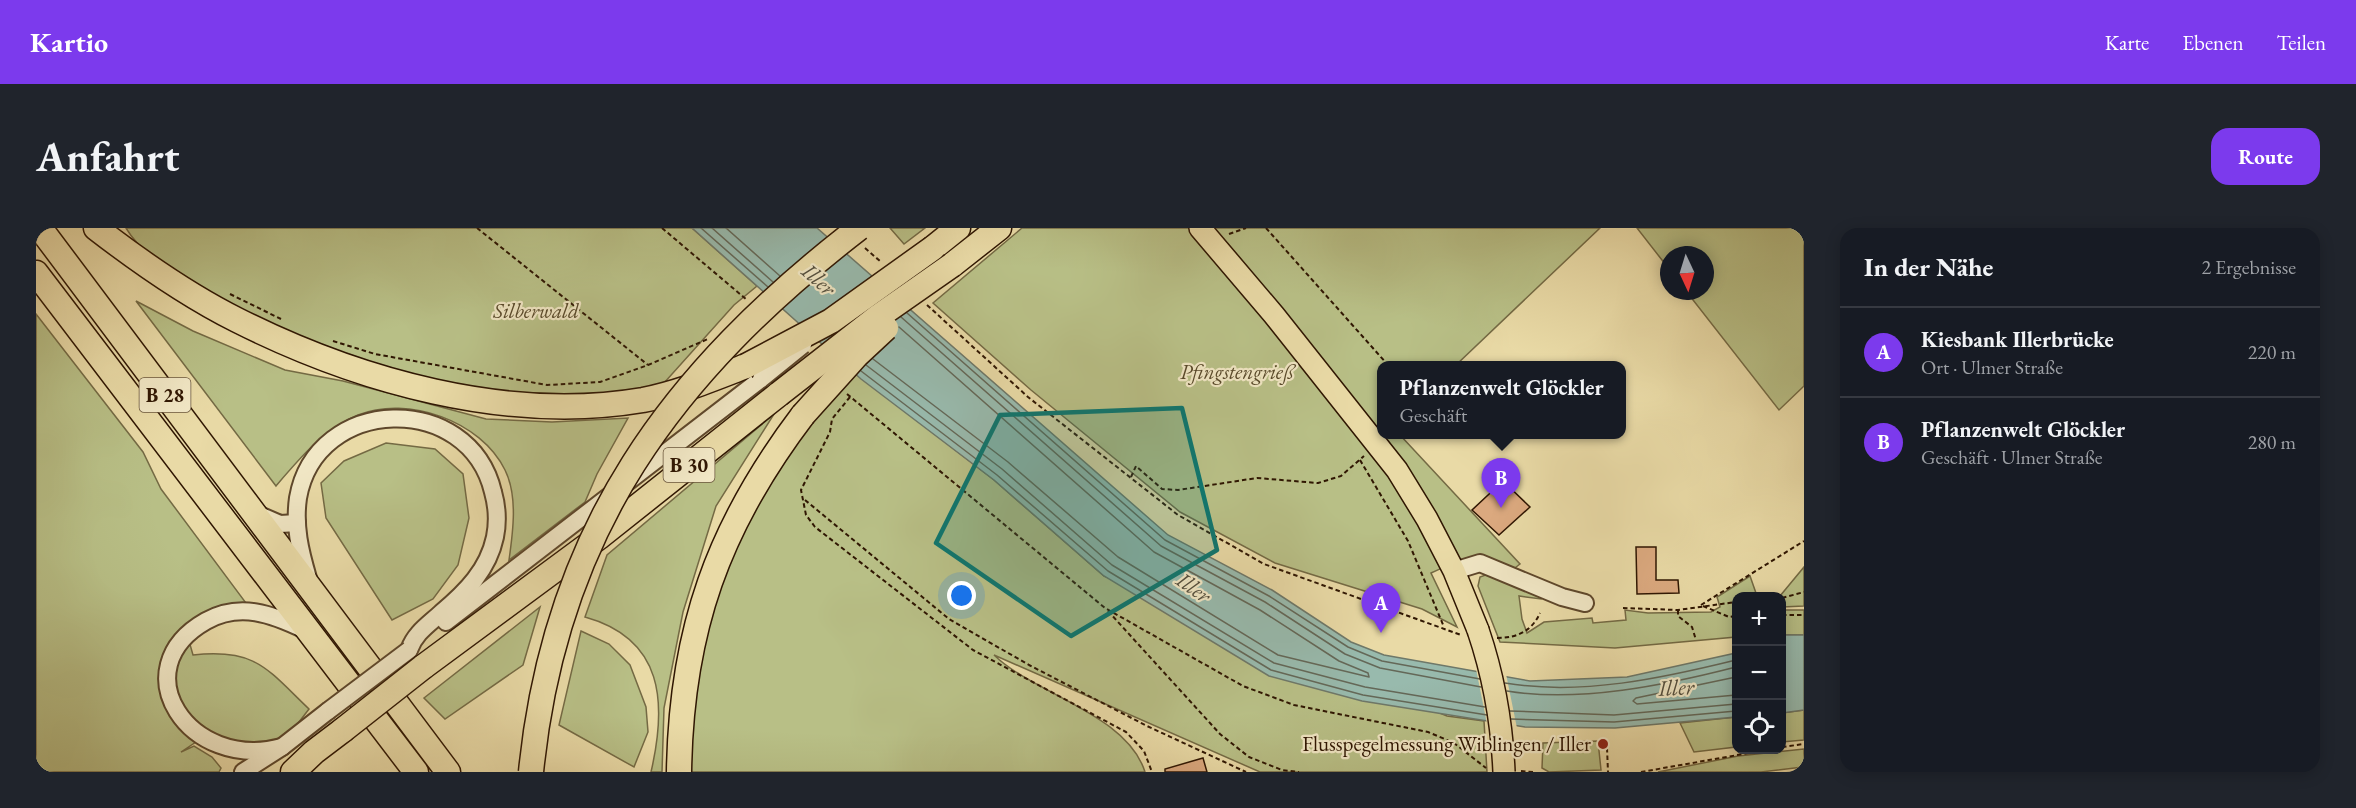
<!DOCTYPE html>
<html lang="de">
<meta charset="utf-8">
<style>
:root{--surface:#171b24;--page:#20242c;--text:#f1f3f6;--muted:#9ea1a6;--line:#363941;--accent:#7c3aed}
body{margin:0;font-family:"EB Garamond",serif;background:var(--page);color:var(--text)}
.controls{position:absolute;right:18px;bottom:18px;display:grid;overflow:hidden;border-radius:12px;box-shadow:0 3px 15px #0003}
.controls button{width:54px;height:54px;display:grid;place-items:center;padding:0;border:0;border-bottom:2px solid var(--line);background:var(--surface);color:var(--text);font:30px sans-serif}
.compass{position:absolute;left:1624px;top:18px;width:54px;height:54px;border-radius:50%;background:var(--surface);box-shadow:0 3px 15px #0003;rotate:176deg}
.you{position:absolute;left:926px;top:368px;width:21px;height:21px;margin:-15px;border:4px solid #fff;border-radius:50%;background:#1a73e8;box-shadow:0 0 0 9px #1a73e833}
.badge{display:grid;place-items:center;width:39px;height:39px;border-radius:50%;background:var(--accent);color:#fff;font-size:20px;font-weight:700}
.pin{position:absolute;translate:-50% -50px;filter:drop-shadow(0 2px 3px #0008)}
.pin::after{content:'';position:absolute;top:32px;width:21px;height:18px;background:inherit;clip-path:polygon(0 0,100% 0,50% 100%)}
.popup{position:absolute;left:1341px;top:133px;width:249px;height:78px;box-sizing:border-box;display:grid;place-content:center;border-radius:12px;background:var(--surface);filter:drop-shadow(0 2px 4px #0005);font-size:20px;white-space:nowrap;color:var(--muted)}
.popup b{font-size:22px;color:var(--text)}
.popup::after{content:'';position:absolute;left:50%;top:100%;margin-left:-12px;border:12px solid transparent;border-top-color:var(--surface)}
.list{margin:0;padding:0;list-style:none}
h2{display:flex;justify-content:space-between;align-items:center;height:78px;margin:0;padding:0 24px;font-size:26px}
h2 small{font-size:20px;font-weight:400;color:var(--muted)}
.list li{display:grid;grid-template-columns:39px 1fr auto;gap:18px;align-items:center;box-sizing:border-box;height:90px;padding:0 24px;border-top:2px solid var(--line)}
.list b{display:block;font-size:22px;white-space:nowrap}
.list p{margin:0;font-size:20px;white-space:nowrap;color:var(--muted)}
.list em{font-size:20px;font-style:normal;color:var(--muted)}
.icon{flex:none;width:33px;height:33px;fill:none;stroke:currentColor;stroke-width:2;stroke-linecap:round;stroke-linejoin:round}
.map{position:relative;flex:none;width:1768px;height:544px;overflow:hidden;border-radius:18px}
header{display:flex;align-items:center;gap:36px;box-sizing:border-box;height:84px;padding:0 30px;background:var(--accent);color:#fff}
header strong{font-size:28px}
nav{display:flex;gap:33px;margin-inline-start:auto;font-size:21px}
.intro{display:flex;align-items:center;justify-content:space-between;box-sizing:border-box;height:144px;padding:0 36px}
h1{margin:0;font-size:42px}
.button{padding:15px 27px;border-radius:18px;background:var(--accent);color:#fff;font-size:21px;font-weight:700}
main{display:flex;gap:36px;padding:0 36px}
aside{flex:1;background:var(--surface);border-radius:18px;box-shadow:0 3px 15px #0003}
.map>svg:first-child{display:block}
</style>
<header>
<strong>Kartio</strong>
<nav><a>Karte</a><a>Ebenen</a><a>Teilen</a></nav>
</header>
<div class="intro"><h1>Anfahrt</h1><a class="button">Route</a></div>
<main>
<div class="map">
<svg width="1768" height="544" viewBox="0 0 1768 544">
<rect width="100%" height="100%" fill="#e9daa6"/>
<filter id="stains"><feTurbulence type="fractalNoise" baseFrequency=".00333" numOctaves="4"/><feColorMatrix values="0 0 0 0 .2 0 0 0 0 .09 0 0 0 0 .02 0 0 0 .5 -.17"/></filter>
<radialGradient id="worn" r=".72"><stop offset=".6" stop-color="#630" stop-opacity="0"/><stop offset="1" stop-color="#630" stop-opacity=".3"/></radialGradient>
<g fill="#b8bf86" stroke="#746a44" stroke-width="1.5">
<path d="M90 0H656L721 58 698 77 619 165C579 165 537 170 497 167 390 159 290 125 194 78 160 61 109 32 90 0Z"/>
<path d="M854 0H889L868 16Z"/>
<path d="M986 0H1564L1420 137 1345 138V206L1364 207 1484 336 1475 343C1432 324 1437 326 1395 345L1421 399 1386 381 1239 335 1144 284 995 162 897 75Z"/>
<path d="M1601 0H1768V158L1743 182 1650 63H1669V27H1633V41Z"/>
<path d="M100 73 157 103 249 142 307 153 450 191 516 194 592 190 561 246 549 274 473 332C477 304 482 268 469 242 445 193 372 167 322 187 289 200 263 231 240 258Z"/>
<path d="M0 86 107 224 125 261 210 375C186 377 168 384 149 399L157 427C220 420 231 441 273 481L253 507 222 523 169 508 145 524 158 518 176 529 185 540 183 544H0Z"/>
<path d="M818 144 958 252 1068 348 1411 488 1448 493 1451 544H1224L958 427C998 466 1091 486 1109 544H655L654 526 665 415 691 331 765 201Z"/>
<path d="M738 186 680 278 647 384 628 480 626 544H615C631 475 628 411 549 389L571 327Z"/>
<path d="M350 215 399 221 427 246 433 290 422 337 397 371 356 392 290 290 285 255 308 233Z"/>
<path d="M1768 339V378L1746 379 1744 368Z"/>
<path d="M1455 345 1505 362V371L1483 368 1486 391 1491 405 1508 394 1556 390 1557 395 1590 392 1589 382 1612 385 1675 384 1684 379 1681 369 1714 348 1721 368H1700V409L1579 420 1464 414 1442 358 1444 349Z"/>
<path d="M504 379 487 437 409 491 388 470Z"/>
<rect x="1746" y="382" width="22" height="25"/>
<path d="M545 403 573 416 594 437 610 479 612 504 598 539 523 497Z"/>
<path d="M1768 482V512L1746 514V485Z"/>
<path d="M1700 489V519L1658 524 1644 495Z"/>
<path d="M1562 513 1565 542 1513 544 1506 540 1507 515Z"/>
<path d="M1768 521V539L1725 544H1622L1702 528Z"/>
</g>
<g fill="#98baad" stroke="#6e7869" stroke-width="1.5">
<path d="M656 0H781L1132 307 1236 362 1315 414 1348 427 1494 453 1591 449 1700 425V489L1579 500 1489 499 1326 473 1233 448 1068 348 958 252 825 151Z"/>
<path d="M1746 407H1768V482L1746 485Z"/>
</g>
<path fill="#e9daa6" d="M1440 441 1470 446 1481 500 1451 496Z"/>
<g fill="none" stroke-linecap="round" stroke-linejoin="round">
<g stroke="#646858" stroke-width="1.5">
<path d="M665 0 732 59"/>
<path d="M676 0 737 54"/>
<path d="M690 0 744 48"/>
<path d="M871 85 1129 312 1233 368 1312 419 1346 433 1444 451"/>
<path d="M865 89 1125 318 1229 374 1309 426 1344 440 1445 459"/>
<path d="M837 131 972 234 1082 329 1242 427 1333 449 1332 445 1303 433 1224 382 1118 324 863 99"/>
<path d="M830 137 966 241 1076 337 1238 435 1329 459 1449 479"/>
<path d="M825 143 961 247 1072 343 1235 442 1327 467 1451 487"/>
<path d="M1700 449 1600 470 1597 473 1601 476 1700 467"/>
<path d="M1469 455C1545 468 1627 450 1700 432"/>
<path d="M1471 463C1543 475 1630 457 1700 439"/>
<path d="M1474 483 1578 487 1700 476"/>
<path d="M1475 491 1578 494 1700 483"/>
</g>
</g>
<g fill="#dba97f" stroke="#2f1602" stroke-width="1.5">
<path d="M1467 253 1494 279 1463 307 1436 282Z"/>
<path d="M1600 319H1620V352H1642L1643 365 1601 366Z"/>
<path d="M1167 530 1171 544H1129V541Z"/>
</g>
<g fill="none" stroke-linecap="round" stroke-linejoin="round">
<g stroke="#5e472b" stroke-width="20">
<g id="minor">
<path d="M221 286 244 296 261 295"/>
<path d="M1418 343 1444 335 1526 369 1549 375"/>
<path d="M272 350C264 323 258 298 262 270 280 167 433 163 457 264 461 278 462 294 459 309 452 342 430 364 405 385 392 397 379 405 373 422"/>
<path d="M410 394 725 151"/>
<path d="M246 519C153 544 85 441 170 393 204 374 236 386 269 402"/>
<path d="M207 544 246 519 292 483"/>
</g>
</g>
<g stroke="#2f1602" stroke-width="24">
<path id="major" d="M1164 0 1238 87 1361 242 1391 291 1418 343 1442 402"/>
</g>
<g stroke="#2f1602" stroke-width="27">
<g id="highway">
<path d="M4 0 412 544"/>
<path d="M60 0C104 34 151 67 201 92 322 153 471 195 607 172 643 165 676 151 710 138"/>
<path d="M897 20 922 0"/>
<path d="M916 37 963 0"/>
<path d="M0 45 380 544"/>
<path d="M387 439 563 309 743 166"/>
<path d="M257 544 278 524 307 502"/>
<path d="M643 544C645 403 682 299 767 187"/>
</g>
</g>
<g stroke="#2f1602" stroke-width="2" stroke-dasharray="4.5 3" stroke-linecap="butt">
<path d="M441 0 612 137"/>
<path d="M626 0 711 72"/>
<path d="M1230 0 1352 137"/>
<path d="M1193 6 1210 0"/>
<path d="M829 20 845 34"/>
<path d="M194 66 245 91"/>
<path d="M891 77 992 169 1142 287 1228 336 1425 407"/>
<path d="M297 113 339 126 511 157 564 154 612 137 672 111"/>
<path d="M811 166 1069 380 1207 458 1258 477 1392 504 1418 515 1450 540"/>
<path d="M814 169 796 191 794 204 765 262 770 287 779 299 937 422 1090 504 1108 523 1116 544"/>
<path d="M1324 232 1372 313 1408 399"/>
<path d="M1095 249 1100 238 1126 261 1142 262 1221 250 1282 255 1305 248 1328 228"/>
<path d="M769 272 913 391 993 437 1111 498 1210 544"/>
<path d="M1746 370 1768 364"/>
<path d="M1665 377 1768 313"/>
<path d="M1667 378 1693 389 1700 388"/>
<path d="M1587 380 1642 382 1700 374"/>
<path d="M1642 382V388L1656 399 1660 412"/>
<path d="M1072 383 1184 506 1213 529 1246 542 1263 544"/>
<path d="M1746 387H1768"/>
<path d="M1461 410C1481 410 1496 403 1504 385"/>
<path d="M1746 519 1768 516"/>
<path d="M1571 520 1572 544"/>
<path d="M1485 543 1497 544"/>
<path d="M1605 544 1730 522"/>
</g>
<use href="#minor" stroke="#f1e7c5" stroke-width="16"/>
<use href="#major" stroke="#e9daa6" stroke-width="21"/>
<use href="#highway" stroke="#e9daa6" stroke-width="24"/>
<g stroke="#5e472b" stroke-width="20" stroke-linecap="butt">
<g id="minor-bridge">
<path d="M725 151 767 117"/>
<path d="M292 483 373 422"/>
</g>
</g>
<g stroke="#2f1602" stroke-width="24" stroke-linecap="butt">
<path id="major-bridge" d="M1442 402C1458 449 1466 495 1468 544"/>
</g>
<g stroke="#2f1602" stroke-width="27" stroke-linecap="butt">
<g id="highway-bridge">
<path d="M710 138 795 93 897 20"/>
<path d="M743 166 843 88 916 37"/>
<path d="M767 187 821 127 850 100"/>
<path d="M307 502 387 439"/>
<path d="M495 544C519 302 635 145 823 0"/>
</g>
</g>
<use href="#minor-bridge" stroke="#f1e7c5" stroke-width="16"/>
<use href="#major-bridge" stroke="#e9daa6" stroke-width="21"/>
<use href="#highway-bridge" stroke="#e9daa6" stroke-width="24"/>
</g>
<path fill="#0f766e" fill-opacity="0.2" stroke="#0f766e" stroke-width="4.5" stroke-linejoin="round" d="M1146 180 1181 322 1035 408 900 315 964 187Z"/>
<circle fill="#8f2418" stroke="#f1e7c5" stroke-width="2" cx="1567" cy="516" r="6"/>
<g text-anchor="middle" stroke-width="4.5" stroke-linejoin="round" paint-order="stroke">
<g fill="#f1e7c5" stroke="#69553c" stroke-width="1.5">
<rect x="103.5" y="150" width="51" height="34" rx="4.5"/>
<rect x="627.5" y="220" width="51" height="34" rx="4.5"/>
</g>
<g font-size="20" font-weight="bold" fill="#2f1602">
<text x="129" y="174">B 28</text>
<text x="653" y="244">B 30</text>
</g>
<g font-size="21" font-style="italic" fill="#58492a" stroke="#f1e7c5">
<text x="500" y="90">Silberwald</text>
<text x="1201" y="151">Pfingstengrieß</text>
</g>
<g font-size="21" fill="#2f1602" stroke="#f1e7c5" text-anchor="end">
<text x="1555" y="523">Flusspegelmessung Wiblingen / Iller</text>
</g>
<g font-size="22" font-style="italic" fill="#544f3e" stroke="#f1e7c5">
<text transform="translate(783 51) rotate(41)" y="8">Iller</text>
<text transform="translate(1158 359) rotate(35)" y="8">Iller</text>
<text transform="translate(1640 459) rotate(-3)" y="8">Iller</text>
</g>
</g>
<rect width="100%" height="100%" filter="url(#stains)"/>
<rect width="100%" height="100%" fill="url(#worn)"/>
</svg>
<div class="controls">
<button>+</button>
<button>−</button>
<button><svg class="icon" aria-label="locate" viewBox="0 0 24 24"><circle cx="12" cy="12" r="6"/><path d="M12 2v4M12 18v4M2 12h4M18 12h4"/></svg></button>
</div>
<svg class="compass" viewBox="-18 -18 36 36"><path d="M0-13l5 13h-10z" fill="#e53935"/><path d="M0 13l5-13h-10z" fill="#9ea1a6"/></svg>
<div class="you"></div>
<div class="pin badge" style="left:1345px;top:405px">A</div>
<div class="pin badge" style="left:1465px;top:280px">B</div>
<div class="popup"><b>Pflanzenwelt Glöckler</b>Geschäft</div>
</div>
<aside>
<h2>In der Nähe<small>2 Ergebnisse</small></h2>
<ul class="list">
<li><span class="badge">A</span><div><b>Kiesbank Illerbrücke</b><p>Ort · Ulmer Straße</p></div><em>220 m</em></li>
<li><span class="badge">B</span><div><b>Pflanzenwelt Glöckler</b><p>Geschäft · Ulmer Straße</p></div><em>280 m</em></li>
</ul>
</aside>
</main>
